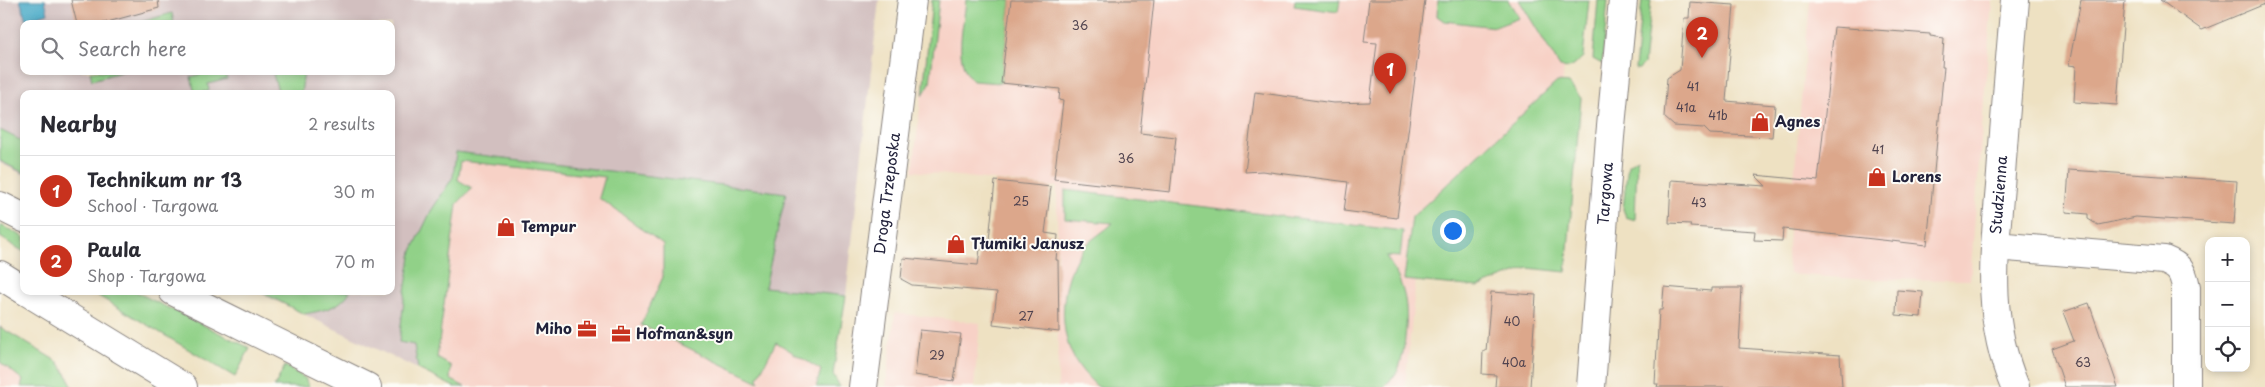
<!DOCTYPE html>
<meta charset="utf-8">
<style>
:root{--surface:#fff;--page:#f7f7f7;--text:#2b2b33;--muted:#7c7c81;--line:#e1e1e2;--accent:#c8321e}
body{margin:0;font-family:"Playpen Sans",sans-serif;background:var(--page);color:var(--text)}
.controls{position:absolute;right:15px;bottom:15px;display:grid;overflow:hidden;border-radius:10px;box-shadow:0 2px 8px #0003}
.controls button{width:45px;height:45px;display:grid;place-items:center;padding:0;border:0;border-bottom:1px solid var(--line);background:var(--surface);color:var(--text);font:25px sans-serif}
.you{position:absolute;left:1452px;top:230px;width:18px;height:18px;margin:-12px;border:4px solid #fff;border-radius:50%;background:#1a73e8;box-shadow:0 0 0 8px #1a73e833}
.badge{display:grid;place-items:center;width:32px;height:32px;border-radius:50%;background:var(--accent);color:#fff;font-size:16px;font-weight:700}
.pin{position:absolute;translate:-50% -41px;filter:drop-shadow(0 1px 2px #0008)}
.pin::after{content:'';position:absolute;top:26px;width:18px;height:15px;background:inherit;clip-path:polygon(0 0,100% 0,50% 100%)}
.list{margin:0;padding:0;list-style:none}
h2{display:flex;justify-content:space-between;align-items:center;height:65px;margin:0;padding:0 20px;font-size:21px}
h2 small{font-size:16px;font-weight:400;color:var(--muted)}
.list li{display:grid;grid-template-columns:32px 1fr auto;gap:15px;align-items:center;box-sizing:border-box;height:70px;padding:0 20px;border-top:1px solid var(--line)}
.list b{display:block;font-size:19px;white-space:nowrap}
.list p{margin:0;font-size:16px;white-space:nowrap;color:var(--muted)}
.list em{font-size:16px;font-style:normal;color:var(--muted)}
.icon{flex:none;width:28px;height:28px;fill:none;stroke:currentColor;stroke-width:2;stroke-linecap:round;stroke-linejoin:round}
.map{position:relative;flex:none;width:2265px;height:387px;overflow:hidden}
.search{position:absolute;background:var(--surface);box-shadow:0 2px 8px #0003;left:20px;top:20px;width:375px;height:55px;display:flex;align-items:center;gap:12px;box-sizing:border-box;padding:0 18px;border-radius:10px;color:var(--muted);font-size:19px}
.panel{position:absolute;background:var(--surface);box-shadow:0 2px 8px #0003;left:20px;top:90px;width:375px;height:205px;border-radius:10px}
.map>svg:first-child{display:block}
</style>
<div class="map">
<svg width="2265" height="387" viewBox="0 0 2265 387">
<rect width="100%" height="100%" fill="#fdfcf7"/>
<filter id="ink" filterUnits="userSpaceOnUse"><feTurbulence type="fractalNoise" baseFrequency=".02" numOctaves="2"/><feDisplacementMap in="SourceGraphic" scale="10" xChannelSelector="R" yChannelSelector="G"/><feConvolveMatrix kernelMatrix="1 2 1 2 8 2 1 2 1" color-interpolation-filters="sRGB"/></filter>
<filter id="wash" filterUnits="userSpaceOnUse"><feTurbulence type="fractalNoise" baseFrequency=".0096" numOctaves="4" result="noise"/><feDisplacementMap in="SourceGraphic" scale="20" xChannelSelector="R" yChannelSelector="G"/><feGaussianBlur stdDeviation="1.12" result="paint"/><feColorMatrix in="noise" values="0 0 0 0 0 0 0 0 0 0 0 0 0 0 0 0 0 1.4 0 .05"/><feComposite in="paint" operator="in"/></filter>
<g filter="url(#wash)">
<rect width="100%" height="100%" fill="#eee1c2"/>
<g fill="#f7d1c6">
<path d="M932 0H1570L1549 233 1422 221 1405 387H1058L1057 187 913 171Z"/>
<path d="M1810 0H1992L1970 280 1857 279 1789 274 1787 256Z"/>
<path d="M456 152 786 193 765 287 846 296 833 374 840 387H454L430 375Z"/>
<path d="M895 313 980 323 974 387H886Z"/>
<path d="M0 326 59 362 69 376 73 387H0Z"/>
</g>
<path fill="#d2bfbf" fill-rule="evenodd" d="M0 0H879L846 296 765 287 785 193 456 152 430 375 256 291H391V94H24V175L0 163ZM24 24H391V71H24Z"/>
<g fill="#91d188" stroke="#5a7a62">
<path d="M932 0H939L930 83 923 95Z"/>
<path d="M966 0H1011L1001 83 973 81C952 60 964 26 966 0Z"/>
<path d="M1295 0H1340L1338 12 1294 6Z"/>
<path d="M1438 0H1508L1519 18 1495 27 1444 21 1437 16Z"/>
<path d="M1519 0H1589L1583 57 1570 68 1560 67Z"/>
<path d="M1598 0H1608L1602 64 1593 59Z"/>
<path d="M1642 0H1651L1644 64 1639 69H1635Z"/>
<path d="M172 13 174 24H134Z"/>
<path d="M90 71H124L92 80Z"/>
<path d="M212 71H225L227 79 208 84 209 91 195 94 191 77Z"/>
<path d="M272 71H304L301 94H279Z"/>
<path d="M1557 82 1568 83 1581 98 1566 272 1528 268 1478 287 1404 280 1412 217Z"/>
<path d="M0 130 24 142V173L0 161Z"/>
<path d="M456 152 786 193 765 287 846 296 833 374 840 387H816L821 370 776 342 758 377 759 382 641 325 663 277V244L599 198 605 177 461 161 458 180 472 188 457 204 437 358 451 366 450 379 465 387H454L418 369 414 345 399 342 405 291 412 251 431 211 453 177Z"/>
<path d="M1637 158 1635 220 1626 217 1623 209 1628 164Z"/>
<path d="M1065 190 1403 231 1400 257 1386 256C1405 286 1409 303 1405 338 1404 348 1402 362 1397 372 1394 377 1388 382 1384 387H1098C1089 379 1080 369 1074 358 1056 326 1062 272 1086 245 1094 237 1105 231 1113 223L1065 219Z"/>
<path d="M0 225 24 237V252L0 237Z"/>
<path d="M90 291H134L250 348 235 377Z"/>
<path d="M259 291H350C341 308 321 311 304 314Z"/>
<path d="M0 327 58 362 69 378 72 387H21L23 380 0 362Z"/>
<path d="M285 366 305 378 309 387H274Z"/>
</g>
<path fill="#48aac7" stroke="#356681" d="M20 0H45L48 13 26 20Z"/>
<g id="blocks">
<g fill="#dca78b">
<path d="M71 0H158L159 8 100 24H77Z"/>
<path d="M1011 0H1154L1140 133 1176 137 1170 192 1054 179 1063 101 1059 100 1060 89 1001 83Z"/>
<path d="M1369 0H1425L1397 218 1344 211 1348 182 1262 171 1245 172 1255 92 1333 103 1370 102 1377 43 1364 42Z"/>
<path d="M2081 0H2125L2117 105 2074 102 2076 66 2069 65Z"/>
<path d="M2160 0H2265V4L2202 30Z"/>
<path d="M1690 2 1734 5 1726 101 1775 105 1772 137 1710 134 1704 128 1674 126 1664 117 1667 78 1680 70 1684 18H1689Z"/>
<path d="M1834 27 1930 34V36L1944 38 1942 67H1944L1927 245 1783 229 1782 241 1754 240 1755 231 1690 227 1691 224 1669 223 1671 180 1766 186 1755 175 1818 181Z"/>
<path d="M2069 170 2237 181 2234 224 2136 217 2098 225 2088 219V214L2066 212Z"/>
<path d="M995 181 1051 187 1045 233 1058 235 1056 260H1058L1059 332 993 324 997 292 912 285 901 279 903 258 978 265 980 249 988 250Z"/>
<path d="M1664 287 1711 291V288H1742L1739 348 1840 355 1842 387H1657L1658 384H1655L1659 310H1662Z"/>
<path d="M1897 290 1923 292 1921 317 1896 315Z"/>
<path d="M1491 292 1536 295 1530 387H1495L1496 375 1482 374 1483 351H1486Z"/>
<path d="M2089 303 2099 332 2118 387H2065L2052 349 2074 341 2063 312Z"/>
<path d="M920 330 961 334 954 381 915 375Z"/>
</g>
</g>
</g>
<g filter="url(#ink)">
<use href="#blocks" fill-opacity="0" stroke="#88827e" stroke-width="1"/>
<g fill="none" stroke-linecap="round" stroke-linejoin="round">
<g stroke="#88827e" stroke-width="30">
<g id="minor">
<path d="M1995 246 2164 260C2179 266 2183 271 2186 287V387"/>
<path id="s1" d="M863 387 912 0"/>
<path id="s2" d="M1591 387 1610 137 1623 0"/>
<path id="s3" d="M2015 387C1984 313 1995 251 2001 174 2005 116 2010 58 2015 0"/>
</g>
</g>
<g stroke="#88827e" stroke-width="30">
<g id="primary">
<path d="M0 206 24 218"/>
<path d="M0 275 24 290"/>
<path d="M26 291 183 387"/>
<path d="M173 291 367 387"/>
</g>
</g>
<use href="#minor" stroke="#fff" stroke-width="28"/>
<use href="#primary" stroke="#fff" stroke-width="28"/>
</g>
</g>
<defs>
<g id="shop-bare" transform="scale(1.5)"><path d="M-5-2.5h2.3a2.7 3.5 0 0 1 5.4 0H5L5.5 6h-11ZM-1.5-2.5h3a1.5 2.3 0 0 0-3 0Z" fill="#c8321e" stroke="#fdfcf7" stroke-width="2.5" paint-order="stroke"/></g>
<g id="office-bare" transform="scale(1.5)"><path d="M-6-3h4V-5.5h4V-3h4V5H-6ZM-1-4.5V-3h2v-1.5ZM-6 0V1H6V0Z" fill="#c8321e" stroke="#fdfcf7" stroke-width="2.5" paint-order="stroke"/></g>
</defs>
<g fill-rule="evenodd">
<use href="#shop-bare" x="1760" y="122"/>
<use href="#shop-bare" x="1877" y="177"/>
<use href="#shop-bare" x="506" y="227"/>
<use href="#shop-bare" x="956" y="244"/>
<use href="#office-bare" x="587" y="329"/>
<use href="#office-bare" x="621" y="334"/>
</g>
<g text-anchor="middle" stroke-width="4" stroke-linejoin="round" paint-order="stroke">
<g font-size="12" fill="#50434f">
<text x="1080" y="30">36</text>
<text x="1693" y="91">41</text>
<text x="1686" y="112">41a</text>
<text x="1718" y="120">41b</text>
<text x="1878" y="154">41</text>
<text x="1126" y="163">36</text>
<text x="1021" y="206">25</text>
<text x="1699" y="207">43</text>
<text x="1026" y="321">27</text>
<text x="1512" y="326">40</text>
<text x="937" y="360">29</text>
<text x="1514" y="367">40a</text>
<text x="2083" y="367">63</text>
</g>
<g font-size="15" font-weight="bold" fill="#22223b" stroke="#fdfcf7" text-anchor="start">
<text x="1775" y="127">Agnes</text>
<text x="1892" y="182">Lorens</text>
<text x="521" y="232">Tempur</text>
<text x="971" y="249">Tłumiki Janusz</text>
<text x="572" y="334" text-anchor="end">Miho</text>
<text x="636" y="339">Hofman&amp;syn</text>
</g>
<g font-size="15" fill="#22223b" stroke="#fdfcf7">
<text dy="5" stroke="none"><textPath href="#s2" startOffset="194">Targowa</textPath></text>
<text dy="5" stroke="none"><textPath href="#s1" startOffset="195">Droga Trzeposka</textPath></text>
<text dy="5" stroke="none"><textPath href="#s3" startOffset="195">Studzienna</textPath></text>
</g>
</g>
</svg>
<div class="controls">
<button>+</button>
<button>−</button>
<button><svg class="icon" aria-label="locate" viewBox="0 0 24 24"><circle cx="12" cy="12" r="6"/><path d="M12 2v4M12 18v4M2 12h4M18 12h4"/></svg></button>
</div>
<div class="you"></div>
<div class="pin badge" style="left:1390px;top:94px">1</div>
<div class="pin badge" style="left:1702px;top:58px">2</div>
<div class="search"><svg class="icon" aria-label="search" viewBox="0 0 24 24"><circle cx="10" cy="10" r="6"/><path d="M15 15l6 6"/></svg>Search here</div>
<section class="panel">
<h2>Nearby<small>2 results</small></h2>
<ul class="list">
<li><span class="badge">1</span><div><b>Technikum nr 13</b><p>School · Targowa</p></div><em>30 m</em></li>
<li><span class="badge">2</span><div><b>Paula</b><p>Shop · Targowa</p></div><em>70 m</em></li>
</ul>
</section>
</div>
